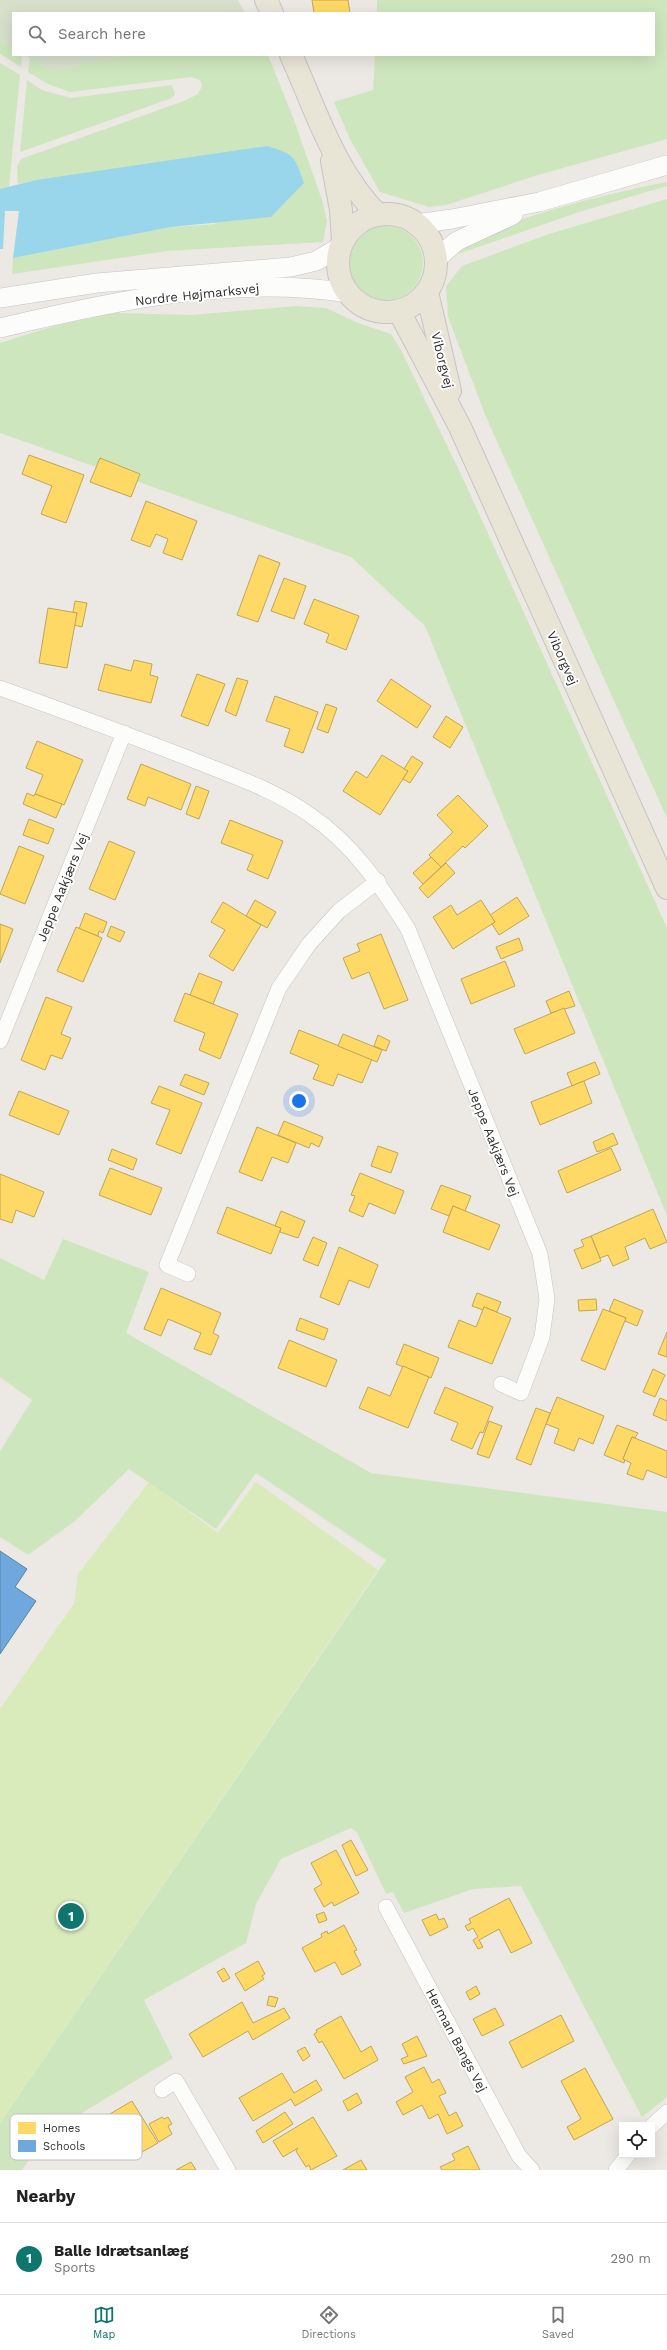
<!DOCTYPE html>
<meta charset="utf-8">
<style>
:root{--surface:#fff;--page:#f2f2f2;--text:#222;--muted:#767676;--line:#e0e0e0;--accent:#0f766e}
body{margin:0;font-family:"Work Sans",sans-serif;background:var(--page);color:var(--text)}
.controls{position:absolute;right:12px;bottom:12px;display:grid;overflow:hidden;border-radius:0px;box-shadow:0 4px 16px #0002}
.controls button{width:36px;height:36px;display:grid;place-items:center;padding:0;border:0;border-bottom:1px solid var(--line);background:var(--surface);color:var(--text);font:20px sans-serif}
.you{position:absolute;left:299px;top:1101px;width:14px;height:14px;margin:-10px;border:3px solid #fff;border-radius:50%;background:#1a73e8;box-shadow:0 0 0 6px #1a73e833}
.badge{display:grid;place-items:center;width:26px;height:26px;border-radius:50%;background:var(--accent);color:#fff;font-size:13px;font-weight:700}
.pin{position:absolute;translate:-50% -50%;border:2px solid #fff;box-shadow:0 1px 4px #0006}
.list{margin:0;padding:0;list-style:none}
h2{display:flex;justify-content:space-between;align-items:center;height:52px;margin:0;padding:0 16px;font-size:17px}
h2 small{font-size:13px;font-weight:400;color:var(--muted)}
.list li{display:grid;grid-template-columns:26px 1fr auto;gap:12px;align-items:center;box-sizing:border-box;height:72px;padding:0 16px;border-top:1px solid var(--line)}
.list b{display:block;font-size:15px;white-space:nowrap}
.list p{margin:0;font-size:13px;white-space:nowrap;color:var(--muted)}
.list em{font-size:13px;font-style:normal;color:var(--muted)}
.icon{flex:none;width:22px;height:22px;fill:none;stroke:currentColor;stroke-width:2;stroke-linecap:round;stroke-linejoin:round}
.map{position:relative;flex:none;width:667px;height:2170px;overflow:hidden}
.search{position:absolute;background:var(--surface);box-shadow:0 4px 16px #0002;left:12px;right:12px;top:12px;height:44px;display:flex;align-items:center;gap:10px;box-sizing:border-box;padding:0 14px;border-radius:0px;color:var(--muted);font-size:15px}
.sheet{height:124px;background:var(--surface)}
nav{display:flex;justify-content:space-around;align-items:center;box-sizing:border-box;height:56px;border-top:1px solid var(--line);background:var(--surface);font-size:11px;color:var(--muted)}
nav a{display:grid;justify-items:center;gap:2px}
nav .on{color:var(--accent)}
.map>svg:first-child{display:block}
</style>
<div class="map">
<svg width="667" height="2170" viewBox="0 0 667 2170">
<rect width="100%" height="100%" fill="#ece8e4"/>
<g fill="#cee6be">
<path d="M377 0H667V139L538 175 446 205 429 207 380 192 350 139 334 102 373 90 375 55H654V13H377Z"/>
<path d="M0 39 13 47V55H22L21 67 0 54Z"/>
<path d="M125 55H268L294 120 322 200 327 221 323 242 167 251 12 274 13 258 171 227 218 224 36 180 18 184 17 166 21 159 184 101 198 94 202 86 200 80 191 77 70 92 48 84 28 72 30 58 51 71Z"/>
<path d="M0 63 20 75 9 187 0 189Z"/>
<path d="M27 80 42 90 71 98 172 85 175 94 172 98 20 152Z"/>
<path d="M667 182V186L579 212 458 254C477 223 628 189 667 182Z"/>
<path d="M667 199V818L486 417 448 317 446 286 462 266 549 234Z"/>
<circle cx="386" cy="263" r="37"/>
<path d="M296 306 326 308 358 323 391 334 401 350 466 485 667 928V1216L425 626 351 557 0 433V343L58 325 115 313 192 315Z"/>
<path d="M63 1239 149 1272 126 1333 371 1473 667 1512V2097L642 2117 521 1886 473 1889 404 1913 393 1892 386 1894 357 1832 351 1828 281 1859 256 1904 246 1943 144 2000 173 2058 47 2134 22 2170H0V2123L386 1560 256 1473 216 1529 129 1469 75 1521 28 1555 0 1537V1451L32 1400 0 1377V1258L44 1280Z"/>
</g>
<g fill="#d8e0cc">
<path d="M0 0H238L245 13H13V47L0 39Z"/>
<path d="M25 55H125L51 71Z"/>
</g>
<path fill="#d9eabb" d="M149 1482 218 1533 256 1482 378 1570 0 2123V1709L74 1604 78 1574Z"/>
<path fill="#99d6ec" d="M267 146C295 154 295 157 304 183L271 217 171 227 13 258 19 211H5L3 249H0V189L36 180Z"/>
<g fill="#ffd966" stroke="#c0a655">
<path d="M312 0H348L350 13H314Z"/>
<path d="M29 455 84 475 66 523 41 514 52 486 22 474Z"/>
<path d="M100 458 140 474 131 497 90 482Z"/>
<path d="M146 501 197 521 182 560 163 553 168 539 156 534 150 547 131 540Z"/>
<path d="M259 555 280 563 258 622 237 615Z"/>
<path d="M284 578 306 586 294 619 271 611Z"/>
<path d="M314 599 359 616 346 650 326 642 329 634 304 624Z"/>
<path d="M75 601 87 603 82 627 74 625 77 613 73 612Z"/>
<path d="M48 608 77 613 67 668 39 663Z"/>
<path d="M134 660 152 664 150 675 158 677 151 703 98 690 105 664 131 671Z"/>
<path d="M197 674 225 684 208 726 181 716Z"/>
<path d="M237 678 248 681 236 716 225 711Z"/>
<path d="M391 679 431 706 417 728 377 701Z"/>
<path d="M275 696 318 712 303 753 284 746 290 729 266 721Z"/>
<path d="M326 704 337 708 328 733 317 729Z"/>
<path d="M446 716 463 727 450 748 433 737Z"/>
<path d="M37 741 83 760 64 805 35 794 43 775 26 768Z"/>
<path d="M382 755 408 771 380 815 343 791 356 771 367 778Z"/>
<path d="M412 756 423 763 410 783 403 779 408 771 404 769Z"/>
<path d="M141 764 191 784 181 810 148 797 145 806 127 799Z"/>
<path d="M196 786 209 791 199 819 186 814Z"/>
<path d="M27 793 34 796 35 794 62 804 56 818 23 804Z"/>
<path d="M458 795 488 826 465 848 463 846 441 867 429 855 453 832 437 815Z"/>
<path d="M29 819 54 829 48 844 23 835Z"/>
<path d="M230 820 283 841 268 879 247 870 253 855 221 843Z"/>
<path d="M109 841 135 852 115 900 89 889Z"/>
<path d="M19 846 44 856 25 904 0 894Z"/>
<path d="M431 857 441 867 423 884 413 873Z"/>
<path d="M446 863 455 873 428 898 419 888Z"/>
<path d="M517 897 529 916 499 935 492 924 495 922 490 915Z"/>
<path d="M255 900 276 912 267 928 246 916Z"/>
<path d="M481 900 495 922 453 949 433 917 451 905 457 915Z"/>
<path d="M223 902 261 925 233 971 209 956 225 930 211 922Z"/>
<path d="M85 913 107 922 103 933 99 931 98 936 79 929Z"/>
<path d="M0 924 13 929 0 963Z"/>
<path d="M111 926 125 932 120 942 107 936Z"/>
<path d="M76 927 102 938 83 982 57 971Z"/>
<path d="M381 934 408 1000 384 1009 369 972 352 979 343 958 360 951 357 944Z"/>
<path d="M519 938 523 950 501 959 496 947Z"/>
<path d="M505 961 515 986 471 1004 461 979Z"/>
<path d="M199 973 222 982 213 1004 190 995Z"/>
<path d="M569 991 575 1006 551 1013 546 1001Z"/>
<path d="M185 993 238 1014 220 1059 199 1050 205 1033 174 1021Z"/>
<path d="M46 997 72 1007 61 1034 71 1038 62 1059 51 1055 45 1070 21 1060Z"/>
<path d="M564 1008 575 1033 525 1054 514 1029Z"/>
<path d="M299 1030 372 1059 362 1083 338 1074 333 1086 313 1079 319 1065 290 1053Z"/>
<path d="M343 1034 382 1050 377 1062 338 1046Z"/>
<path d="M378 1035 390 1041 386 1051 374 1046Z"/>
<path d="M595 1062 600 1074 572 1086 567 1073Z"/>
<path d="M185 1074 209 1083 204 1095 180 1085Z"/>
<path d="M584 1081 592 1103 540 1125 531 1102Z"/>
<path d="M159 1086 202 1103 181 1154 156 1144 170 1110 151 1103Z"/>
<path d="M19 1091 69 1111 59 1135 9 1115Z"/>
<path d="M284 1121 323 1137 319 1147 311 1143 309 1148 278 1135Z"/>
<path d="M257 1127 296 1143 288 1163 272 1157 262 1181 239 1172Z"/>
<path d="M613 1133 618 1144 597 1152 593 1142Z"/>
<path d="M378 1146 398 1153 391 1173 371 1166Z"/>
<path d="M611 1148 621 1170 567 1193 558 1171Z"/>
<path d="M112 1149 137 1159 133 1170 108 1160Z"/>
<path d="M110 1168 162 1188 151 1215 99 1195Z"/>
<path d="M360 1173 404 1191 395 1214 369 1203 363 1217 349 1211 355 1196 351 1195Z"/>
<path d="M0 1174 44 1192 34 1217 16 1210 12 1223 0 1219Z"/>
<path d="M441 1185 471 1196 465 1211 453 1206 449 1216 431 1209Z"/>
<path d="M453 1206 500 1225 489 1250 443 1232Z"/>
<path d="M227 1207 281 1228 271 1254 217 1233Z"/>
<path d="M653 1209 667 1242 650 1249 645 1238 625 1247 629 1259 613 1266 608 1255 600 1258 591 1236Z"/>
<path d="M281 1211 305 1221 298 1238 280 1232 281 1228 275 1226Z"/>
<path d="M591 1236 601 1261 582 1269 574 1250 584 1246 581 1240Z"/>
<path d="M313 1237 327 1243 318 1266 303 1260Z"/>
<path d="M339 1247 378 1265 369 1288 349 1280 339 1305 320 1297Z"/>
<path d="M161 1288 221 1313 213 1333 219 1336 211 1355 194 1349 201 1333 168 1319 161 1336 144 1329Z"/>
<path d="M477 1293 501 1302 497 1312 484 1307 483 1310 472 1306Z"/>
<path d="M596 1299 597 1310 579 1311 578 1300Z"/>
<path d="M614 1299 643 1311 637 1326 625 1321 626 1318 609 1311Z"/>
<path d="M484 1307 511 1318 492 1364 448 1347 459 1320 476 1327Z"/>
<path d="M603 1309 626 1318 605 1370 581 1360Z"/>
<path d="M300 1318 328 1329 324 1340 296 1330Z"/>
<path d="M667 1332V1357L658 1354Z"/>
<path d="M289 1340 337 1360 326 1387 278 1368Z"/>
<path d="M404 1344 439 1358 431 1378 396 1364Z"/>
<path d="M403 1366 429 1377 408 1428 359 1408 368 1387 390 1396Z"/>
<path d="M653 1369 665 1375 655 1397 643 1392Z"/>
<path d="M445 1387 493 1407 483 1433 480 1432 472 1449 451 1440 458 1423 434 1413Z"/>
<path d="M557 1397 604 1416 593 1444 579 1438 574 1451 554 1443 559 1429 546 1424Z"/>
<path d="M660 1398 667 1401V1421L653 1415Z"/>
<path d="M536 1408 550 1413 531 1465 516 1459Z"/>
<path d="M489 1421 502 1426 489 1458 477 1454Z"/>
<path d="M617 1425 638 1433 635 1438 632 1437 623 1459 625 1460 624 1463 604 1455Z"/>
<path d="M632 1437 667 1451V1478L647 1470 643 1480 627 1474 631 1463 623 1459Z"/>
<path d="M351 1840 368 1870 356 1876 342 1845Z"/>
<path d="M336 1850 359 1893 334 1906 332 1902 324 1907 314 1889 322 1884 311 1863Z"/>
<path d="M509 1898 532 1943 511 1953 499 1929 479 1940 483 1947 478 1949 473 1940 478 1937 473 1928 468 1931 465 1926 471 1923 469 1919Z"/>
<path d="M324 1912 327 1920 319 1923 316 1915Z"/>
<path d="M436 1914 439 1920 444 1918 448 1927 430 1936 422 1920Z"/>
<path d="M344 1925 357 1950 354 1951 361 1965 342 1975 335 1962 315 1972 302 1948 322 1937 321 1934 327 1931 328 1934Z"/>
<path d="M258 1961 265 1974 262 1976 264 1979 245 1991 235 1974Z"/>
<path d="M224 1968 230 1978 223 1982 217 1972Z"/>
<path d="M476 1986 480 1994 470 2000 466 1992Z"/>
<path d="M269 1996 278 1998 275 2007 267 2005Z"/>
<path d="M242 2002 253 2023 284 2008 290 2018 253 2040 248 2031 203 2057 189 2034Z"/>
<path d="M495 2008 504 2025 482 2036 473 2019Z"/>
<path d="M561 2015 574 2041 522 2068 509 2042Z"/>
<path d="M341 2016 361 2052 371 2046 378 2060 344 2079 322 2041 319 2043 314 2034 317 2032 316 2030Z"/>
<path d="M417 2036 427 2056 404 2064 401 2059 408 2056 402 2044Z"/>
<path d="M305 2047 310 2056 303 2061 297 2051Z"/>
<path d="M424 2067 432 2083 439 2079 446 2093 439 2096 449 2116 456 2112 463 2126 447 2134 438 2114 429 2119 422 2105 403 2115 396 2102 413 2092 405 2077Z"/>
<path d="M585 2068 613 2119 574 2140 567 2127 581 2119 561 2081Z"/>
<path d="M282 2073 294 2093 316 2080 322 2090 295 2106 291 2099 253 2121 239 2098Z"/>
<path d="M357 2093 362 2103 348 2111 343 2101Z"/>
<path d="M132 2101 158 2143 133 2157 119 2133 109 2139 98 2121Z"/>
<path d="M285 2112 293 2124 263 2143 256 2131Z"/>
<path d="M162 2117 164 2119 168 2117 172 2124 168 2126 172 2134 159 2142 149 2124Z"/>
<path d="M313 2117 337 2156 311 2170 309 2165 306 2167 296 2151 298 2148 283 2157 273 2141Z"/>
<path d="M468 2146 480 2170H442L440 2167 455 2160 452 2154Z"/>
<path d="M361 2160 367 2170H343Z"/>
<path d="M191 2162 196 2170H176Z"/>
</g>
<path fill="#6fa8dc" stroke="#5c83a8" d="M0 1551 27 1569 15 1587 36 1601 0 1654Z"/>
<g fill="none" stroke-linecap="round" stroke-linejoin="round">
<g stroke="#c5c4c5" stroke-width="16">
<g id="minor">
<path d="M0 688C64 711 129 735 193 760 233 776 275 790 310 815 353 844 381 886 408 929L540 1254 547 1299 542 1337 521 1393 501 1384"/>
<path d="M0 1041 124 733"/>
<path d="M188 1274 167 1265 279 988 309 944 339 911 378 881"/>
<path d="M386 1907 519 2156 532 2170"/>
<path d="M162 2090 176 2081 228 2170"/>
<path d="M652 2126 667 2112"/>
<path d="M616 2170 628 2155"/>
</g>
</g>
<g stroke="#c5c4c5" stroke-width="20">
<g id="tertiary">
<path d="M416 224 452 219 539 202 667 165"/>
<path d="M436 259 457 241 513 215"/>
<path d="M0 298 97 283 291 267 316 261 340 247"/>
<path d="M0 328C113 301 231 275 348 293"/>
</g>
</g>
<g stroke="#c6c5c4" stroke-width="24">
<g id="primary">
<path d="M266 0 272 13"/>
<path d="M291 55C316 110 334 171 378 215"/>
<path d="M332 161 341 210 343 241"/>
<circle cx="387" cy="263" r="49"/>
<path d="M427 292 450 391"/>
<path d="M399 311 460 427 667 888"/>
</g>
</g>
<use href="#minor" stroke="#fcfcfb" stroke-width="15"/>
<use href="#tertiary" stroke="#fcfcfb" stroke-width="19"/>
<use href="#primary" stroke="#e8e4d6" stroke-width="22"/>
</g>
<g text-anchor="middle" stroke-width="4" stroke-linejoin="round" paint-order="stroke">
<g font-size="13" fill="#2e2e2e" stroke="#fff">
<text transform="translate(197 294) rotate(-6)" y="5">Nordre Højmarksvej</text>
<text transform="translate(443 360) rotate(76)" y="5">Viborgvej</text>
<text transform="translate(563 658) rotate(66)" y="5">Viborgvej</text>
<text transform="translate(62 887) rotate(-68)" y="5">Jeppe Aakjærs Vej</text>
<text transform="translate(494 1142) rotate(68)" y="5">Jeppe Aakjærs Vej</text>
<text transform="translate(457 2040) rotate(62)" y="5">Herman Bangs Vej</text>
</g>
</g>
<rect x="10" y="2114" width="132" height="46" rx="6" fill="#fff" stroke="#c0c0c0" stroke-width="1"/>
<rect x="18" y="2122" width="18" height="12" fill="#ffd966"/>
<rect x="18" y="2140" width="18" height="12" fill="#6fa8dc"/>
<g font-size="11" fill="#2e2e2e">
<text x="43" y="2132">Homes</text>
<text x="43" y="2150">Schools</text>
</g>
</svg>
<div class="controls">
<button><svg class="icon" aria-label="locate" viewBox="0 0 24 24"><circle cx="12" cy="12" r="6"/><path d="M12 2v4M12 18v4M2 12h4M18 12h4"/></svg></button>
</div>
<div class="you"></div>
<div class="pin badge" style="left:71px;top:1916px">1</div>
<div class="search"><svg class="icon" aria-label="search" viewBox="0 0 24 24"><circle cx="10" cy="10" r="6"/><path d="M15 15l6 6"/></svg>Search here</div>
</div>
<section class="sheet">
<h2>Nearby<small></small></h2>
<ul class="list">
<li><span class="badge">1</span><div><b>Balle Idrætsanlæg</b><p>Sports</p></div><em>290 m</em></li>
</ul>
</section>
<nav>
<a class="on"><svg class="icon" aria-label="map" viewBox="0 0 24 24"><path d="M3 6l6-2 6 2 6-2v14l-6 2-6-2-6 2zM9 4v14M15 6v14"/></svg>Map</a>
<a><svg class="icon" aria-label="directions" viewBox="0 0 24 24"><path d="M12 3l9 9-9 9-9-9zM9 14v-3h6M13 9l2 2-2 2"/></svg>Directions</a>
<a><svg class="icon" aria-label="saved" viewBox="0 0 24 24"><path d="M7 4h10v16l-5-4-5 4z"/></svg>Saved</a>
</nav>
